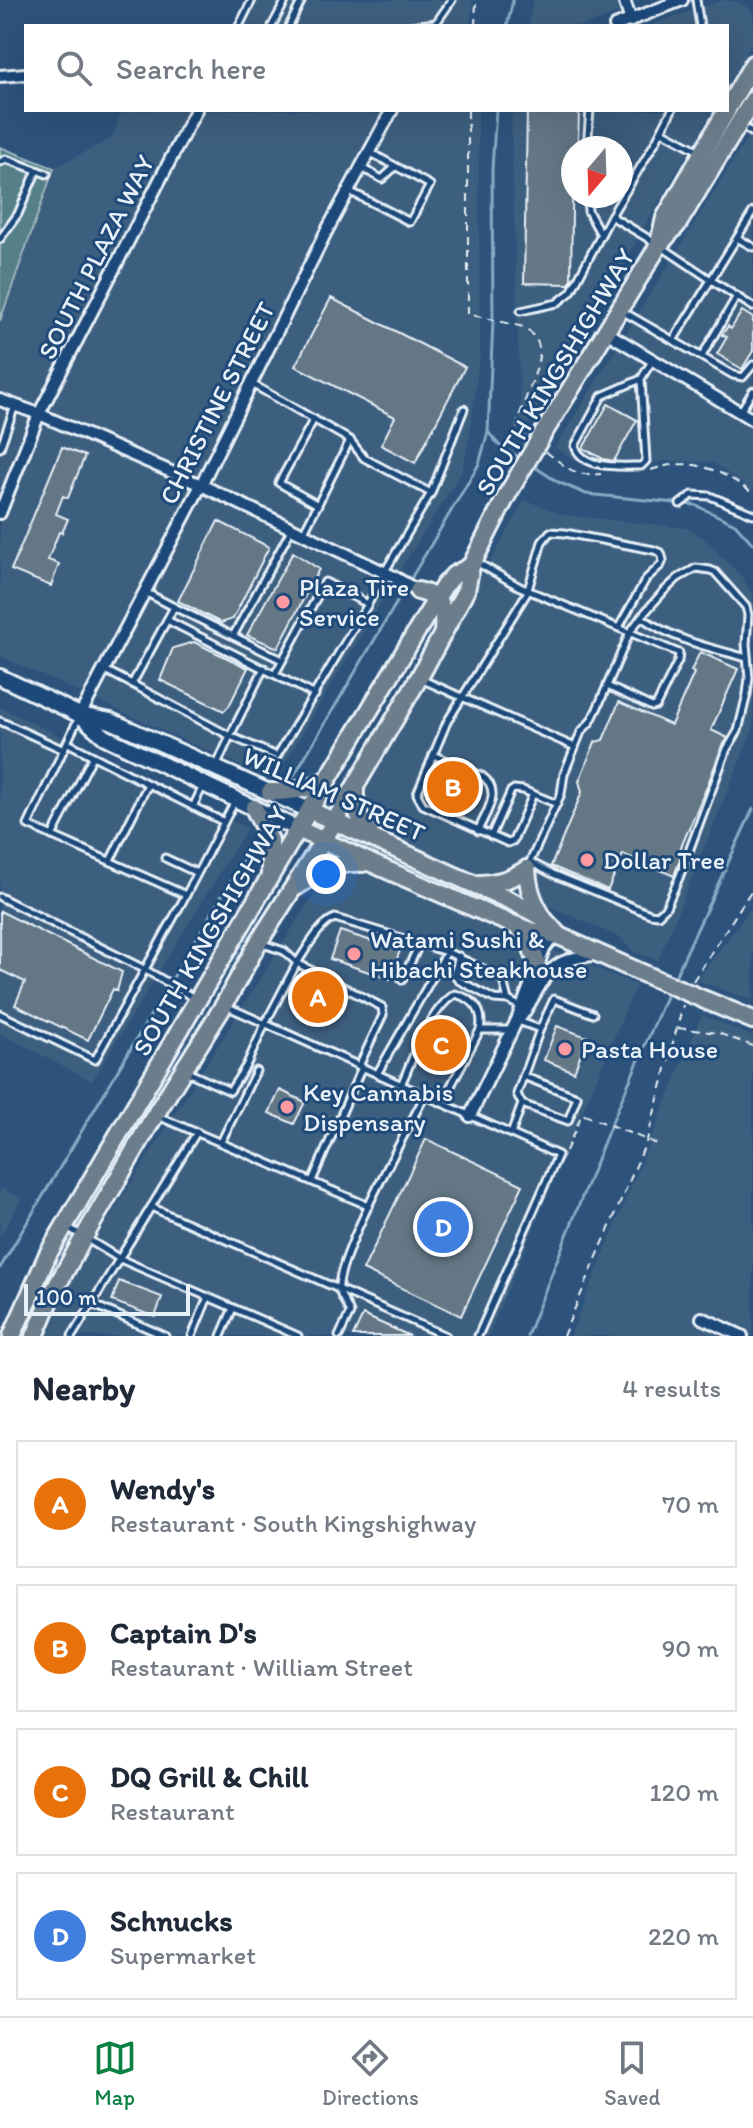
<!DOCTYPE html>
<meta charset="utf-8">
<style>
:root{--surface:#fff;--page:#f6f6f7;--text:#1f2937;--muted:#747a83;--line:#e0e1e3;--accent:#0b8043}
body{margin:0;font-family:Itim,sans-serif;background:var(--page);color:var(--text)}
.compass{position:absolute;left:561px;top:136px;width:72px;height:72px;border-radius:50%;background:var(--surface);box-shadow:0 8px 32px #0002;rotate:199deg}
.scale{position:absolute;left:24px;bottom:20px;width:166px;box-sizing:border-box;padding-left:8px;border:4px solid #e8f1f8;border-top:0;font-size:22px;line-height:28px;white-space:nowrap;color:#e8f1f8;-webkit-text-stroke:6px #1f4a7a;paint-order:stroke}
.you{position:absolute;left:326px;top:874px;width:28px;height:28px;margin:-20px;border:6px solid #fff;border-radius:50%;background:#1a73e8;box-shadow:0 0 0 12px #1a73e833}
.badge{display:grid;place-items:center;width:52px;height:52px;border-radius:50%;background:var(--accent);color:#fff;font-size:26px;font-weight:700}
.pin{position:absolute;translate:-50% -50%;border:4px solid #fff;box-shadow:0 2px 8px #0006}
.list{margin:0;padding:0;list-style:none}
h2{display:flex;justify-content:space-between;align-items:center;height:104px;margin:0;padding:0 32px;font-size:34px}
h2 small{font-size:26px;font-weight:400;color:var(--muted)}
.list li{display:grid;grid-template-columns:52px 1fr auto;gap:24px;align-items:center;box-sizing:border-box;height:128px;margin:0 16px 16px;padding:0 16px;border:2px solid var(--line);border-radius:0px}
.list b{display:block;font-size:30px;white-space:nowrap}
.list p{margin:0;font-size:26px;white-space:nowrap;color:var(--muted)}
.list em{font-size:26px;font-style:normal;color:var(--muted)}
.icon{flex:none;width:44px;height:44px;fill:none;stroke:currentColor;stroke-width:2;stroke-linecap:round;stroke-linejoin:round}
.map{position:relative;flex:none;width:753px;height:1336px;overflow:hidden}
.search{position:absolute;background:var(--surface);box-shadow:0 8px 32px #0002;left:24px;right:24px;top:24px;height:88px;display:flex;align-items:center;gap:20px;box-sizing:border-box;padding:0 28px;border-radius:0px;color:var(--muted);font-size:30px}
.sheet{height:680px;background:var(--surface)}
nav{display:flex;justify-content:space-around;align-items:center;box-sizing:border-box;height:112px;border-top:2px solid var(--line);background:var(--surface);font-size:22px;color:var(--muted)}
nav a{display:grid;justify-items:center;gap:4px}
nav .on{color:var(--accent)}
.map>svg:first-child{display:block}
</style>
<div class="map">
<svg width="753" height="1336" viewBox="0 0 753 1336">
<rect width="100%" height="100%" fill="#2d537c"/>
<filter id="ink" filterUnits="userSpaceOnUse"><feTurbulence type="fractalNoise" baseFrequency=".0125" numOctaves="2"/><feDisplacementMap in="SourceGraphic" scale="16" xChannelSelector="R" yChannelSelector="G"/><feConvolveMatrix kernelMatrix="1 2 1 2 8 2 1 2 1" color-interpolation-filters="sRGB"/></filter>
<g filter="url(#ink)">
<g fill="#3e5e7f" fill-rule="evenodd">
<path d="M247 0H473L470 26H233Z"/>
<path d="M533 0H616L619 13 582 26H528Z"/>
<path d="M724 0 737 2 749 8 753 14V41L727 85V26H648Z"/>
<path d="M122 110H478L480 352 470 434 462 471 402 567 274 781 0 656V321L54 168 112 138Z"/>
<path d="M513 110H713L524 431 521 429 511 120ZM573 148H621V196H573Z"/>
<path d="M753 129V492L713 462 664 461 625 470 586 466 555 448Z"/>
<path d="M525 500 563 515 687 528 703 538 742 577 753 595V729L658 960 634 952 619 937 405 842 368 819 362 789Z"/>
<path d="M0 707 247 828 92 1081 0 1033Z"/>
<path d="M352 871 381 878 636 985 488 1336H44L84 1258 305 908 327 879Z"/>
<path d="M753 902V1000L697 980 750 910Z"/>
<path d="M702 1015 753 1037V1336H570Z"/>
<path d="M0 1188 22 1199 0 1237Z"/>
</g>
<path fill="#568088" stroke="#9fb8c0" stroke-width="2" d="M0 147 54 168 0 321Z"/>
<g fill="none" stroke-linecap="round" stroke-linejoin="round">
<g stroke="#87aac5" stroke-width="3">
<path d="M507 26 513 0"/>
<path d="M496 110 492 169 493 321 488 432 499 445 520 458"/>
<path d="M530 464 558 482 586 494 695 505 735 524 753 544"/>
<path d="M290 782 479 464 488 432"/>
<path d="M673 981 753 809"/>
<path d="M0 1268 258 835"/>
<path d="M527 1336 609 1129 668 992"/>
</g>
</g>
<g fill="#647785" stroke="#e8f1f8" stroke-width="2">
<path d="M527 110H579L578 148H573L571 280 569 284 524 283Z"/>
<path d="M331 298 465 367 415 463 381 445 395 417 295 366Z"/>
<path d="M742 311 753 318V351L742 369 717 354 727 337 722 335 728 326 731 329Z"/>
<path d="M608 404 637 420 614 461 603 459 583 448Z"/>
<path d="M62 447 85 456 68 498 63 496 56 514 68 519 62 533 59 532 48 560 59 564 51 586 11 570Z"/>
<path d="M218 521 269 547 233 619 221 623 178 601Z"/>
<path d="M293 552 319 569 278 648 247 635Z"/>
<path d="M194 642 248 668 229 706 224 711 160 680 173 648Z"/>
<path d="M700 652 738 669 711 730 728 738 722 747 706 789 678 854 681 856 674 876 623 854 608 890 551 866 582 792 579 781 595 742 603 740 619 702 671 725 694 673 691 671Z"/>
<path d="M444 774 468 784 462 800 437 790Z"/>
<path d="M0 911 122 972 117 991 113 989 88 1040 15 1005 25 982 0 970Z"/>
<path d="M340 931 400 950 390 979 330 959Z"/>
<path d="M301 981 341 997 334 1013 295 996Z"/>
<path d="M441 1024 457 1032 439 1067 423 1060Z"/>
<path d="M557 1026 587 1037 574 1072 544 1060Z"/>
<path d="M280 1090 305 1102 294 1124 269 1113Z"/>
<path d="M426 1139 523 1185 461 1316 363 1270Z"/>
<path d="M119 1281 162 1297 155 1317 112 1301Z"/>
<path d="M363 1315 410 1336H353Z"/>
</g>
<g fill="none" stroke-linecap="round" stroke-linejoin="round">
<g stroke="#e8f1f8" stroke-width="11">
<g id="service">
<path d="M696 0 700 26"/>
<path d="M239 26 252 0"/>
<path d="M272 26 286 0"/>
<path d="M289 26 302 0"/>
<path d="M410 26 436 23"/>
<path d="M436 26V23L452 0"/>
<path d="M748 130 753 133"/>
<path d="M662 131 699 151"/>
<path d="M587 148 590 110"/>
<path d="M0 162 6 159 47 174"/>
<path d="M362 168 382 179 395 167"/>
<path d="M349 191 410 222 430 185 371 153"/>
<path d="M587 196 588 211 600 233"/>
<path d="M611 216 656 141 672 110"/>
<path d="M737 238 753 247"/>
<path d="M0 239 18 214 37 170"/>
<path d="M521 311 557 303 571 292 611 216 659 245 711 280 753 212"/>
<path d="M622 311 733 375 743 377 753 365"/>
<path d="M674 339 711 280 753 307"/>
<path d="M702 356 737 296"/>
<path d="M641 379 602 396 575 446C583 470 620 466 641 466L646 461 641 379 652 361"/>
<path d="M252 384 350 440 364 458 431 493"/>
<path d="M740 412 753 391"/>
<path d="M314 419 279 483 318 505"/>
<path d="M0 448 15 406"/>
<path d="M680 504 692 495 710 496 753 514"/>
<path d="M304 532 350 440"/>
<path d="M478 563 520 587 679 653 678 661 656 706 652 707 607 686"/>
<path d="M145 592 174 607 167 620"/>
<path d="M174 607 282 660"/>
<path d="M641 617C673 640 711 648 747 658"/>
<path d="M233 636 292 528"/>
<path d="M105 670 132 684 167 620 315 695"/>
<path d="M275 674 325 582 368 604"/>
<path d="M423 680 575 747"/>
<path d="M132 684 230 736 264 668"/>
<path d="M0 721 64 750"/>
<path d="M68 743 148 784 110 861"/>
<path d="M433 755 482 776C503 791 486 812 478 831"/>
<path d="M216 767 230 736 277 756 368 604 384 573 431 493 464 409"/>
<path d="M148 784 224 822"/>
<path d="M533 794 513 841 508 843 423 805 417 794 447 722 527 593 542 542 550 532 565 533 654 550 661 553 663 560 661 565 646 579 619 627"/>
<path d="M193 807 203 786"/>
<path d="M52 836 93 756"/>
<path d="M491 836 511 791 514 789 523 790 557 804"/>
<path d="M165 858 197 873"/>
<path d="M527 868 561 794 564 774 581 732 591 721 597 709 630 632 641 617 663 592 678 578 696 568 710 570 715 572 746 607 748 615 746 644 749 678 747 694 738 731 727 749 679 878 666 907 658 915 650 914 553 874 530 862"/>
<path d="M186 895 235 801"/>
<path d="M0 897 144 969 194 998"/>
<path d="M459 956 454 974 458 980 494 999 508 1000"/>
<path d="M402 980 419 945"/>
<path d="M228 1007 558 1155 478 1336"/>
<path d="M0 1014 95 1060 186 895 28 825 80 715"/>
<path d="M518 1021 540 1029"/>
<path d="M480 1030H511"/>
<path d="M359 1066 383 1015 382 1007 297 963C306 950 320 923 335 918L447 952 500 977 503 980 508 1000 521 1007"/>
<path d="M185 1071 230 1091 246 1066 265 1024 297 963 284 951 260 943"/>
<path d="M377 1074 447 952"/>
<path d="M401 1085C413 1058 430 1009 455 994 474 999 484 1010 480 1030L442 1103"/>
<path d="M522 1104 568 1121 577 1097 523 1076"/>
<path d="M160 1117 369 1206"/>
<path d="M511 1134 522 1104 517 1094 540 1029 554 999 593 1014"/>
<path d="M221 1142 256 1071"/>
<path d="M312 1181 362 1067"/>
<path d="M151 1207 446 1336"/>
<path d="M69 1228 120 1259 298 1336"/>
<path d="M92 1304 165 1336"/>
<path d="M72 1336 197 1132"/>
<path d="M192 1336 208 1297"/>
<path d="M221 1336 233 1308"/>
<path d="M339 1336 350 1313C347 1305 341 1297 339 1290 335 1260 408 1129 425 1095"/>
</g>
</g>
<g stroke="#e8f1f8" stroke-width="16">
<g id="minor">
<path d="M624 0 631 21"/>
<path d="M615 26 682 0"/>
<path d="M0 76 26 74"/>
<path d="M606 332 753 420"/>
<path d="M0 400 39 414 201 485 394 577 418 591"/>
<path d="M0 513 39 414 196 110"/>
<path d="M80 715 201 485 326 232 392 110"/>
<path d="M519 1019C535 1001 541 970 566 961 575 957 587 956 597 954"/>
<path d="M470 1116 517 1020 544 949 549 942 558 937"/>
<path d="M702 1318 742 1336"/>
</g>
</g>
<g stroke="#e8f1f8" stroke-width="20">
<g id="secondary">
<path d="M0 677 80 715"/>
<path d="M298 829 105 737 80 715 111 721 309 810"/>
</g>
</g>
<g stroke="#e8f1f8" stroke-width="22">
<g id="primary">
<path d="M727 109 753 64"/>
<path d="M659 243 665 218 727 110"/>
<path d="M541 437 659 245 677 225 753 100"/>
<path d="M418 591C442 596 445 609 443 632"/>
<path d="M355 788C354 808 359 819 371 836"/>
<path d="M270 792C292 792 307 790 326 780"/>
<path d="M254 808 270 840V874"/>
<path d="M309 810 511 901 542 917 559 936"/>
<path d="M298 829 371 863 497 918 530 931 559 936 633 969"/>
<path d="M527 869C528 887 532 900 542 916"/>
<path d="M480 884C499 883 511 879 527 869"/>
<path d="M296 887C316 873 338 861 363 863"/>
<path d="M519 927 530 942 537 964"/>
<path d="M705 1000 753 1020"/>
<path d="M12 1336 48 1254 298 829 444 586 454 575 471 566"/>
<path d="M35 1336 54 1291 84 1237 155 1115 224 1005 258 943 323 841 420 676 466 590 471 566 507 495"/>
</g>
</g>
<g stroke="#e8f1f8" stroke-width="2" stroke-dasharray="8 6" stroke-linecap="butt">
<path d="M475 26 476 0"/>
<path d="M468 110V314L524 327C531 332 537 338 539 347 542 368 520 405 517 427L525 437"/>
<path d="M546 452C569 468 571 476 601 474"/>
<path d="M651 470C690 456 722 469 753 494"/>
<path d="M693 981 753 888"/>
<path d="M678 1028 718 1033 753 1046"/>
<path d="M566 1151 582 1114 657 1144"/>
<path d="M563 1336 647 1140 683 1005"/>
</g>
<use href="#service" stroke="#1f4a7a" stroke-width="5"/>
<use href="#minor" stroke="#1f4a7a" stroke-width="10"/>
<use href="#secondary" stroke="#1f4a7a" stroke-width="14"/>
<use href="#primary" stroke="#6c7d8b" stroke-width="16"/>
<g stroke="#e8f1f8" stroke-width="22" stroke-linecap="butt">
<g id="primary-bridge">
<path d="M507 495 541 437"/>
<path d="M633 969 705 1000"/>
</g>
</g>
<use href="#primary-bridge" stroke="#6c7d8b" stroke-width="16"/>
</g>
</g>
<g fill="#ff9aa2" stroke="#1f4a7a" stroke-width="3">
<circle cx="283" cy="602" r="8"/>
<circle cx="587" cy="860" r="8"/>
<circle cx="354" cy="954" r="8"/>
<circle cx="565" cy="1049" r="8"/>
<circle cx="287" cy="1107" r="8"/>
</g>
<g text-anchor="middle" stroke-width="6" stroke-linejoin="round" paint-order="stroke">
<g font-size="26" fill="#e8f1f8" stroke="#1f4a7a">
<text transform="translate(96 257) rotate(-63)" y="9">SOUTH PLAZA WAY</text>
<text transform="translate(555 372) rotate(-59)" y="9">SOUTH KINGSHIGHWAY</text>
<text transform="translate(217 403) rotate(-63)" y="9">CHRISTINE STREET</text>
<text transform="translate(334 794) rotate(24)" y="9">WILLIAM STREET</text>
<text transform="translate(210 931) rotate(-60)" y="9">SOUTH KINGSHIGHWAY</text>
</g>
<g font-size="26" fill="#e8f1f8" stroke="#1f4a7a" text-anchor="start">
<text x="299" y="596">Plaza Tire<tspan x="299" dy="30">Service</tspan></text>
<text x="603" y="869">Dollar Tree</text>
<text x="370" y="948">Watami Sushi &amp;<tspan x="370" dy="30">Hibachi Steakhouse</tspan></text>
<text x="581" y="1058">Pasta House</text>
<text x="303" y="1101">Key Cannabis<tspan x="303" dy="30">Dispensary</tspan></text>
</g>
</g>
</svg>
<svg class="compass" viewBox="-18 -18 36 36"><path d="M0-13l5 13h-10z" fill="#e53935"/><path d="M0 13l5-13h-10z" fill="#747a83"/></svg>
<div class="scale">100 m</div>
<div class="you"></div>
<div class="pin badge" style="left:318px;top:997px;background:#e8710a">A</div>
<div class="pin badge" style="left:453px;top:787px;background:#e8710a">B</div>
<div class="pin badge" style="left:441px;top:1045px;background:#e8710a">C</div>
<div class="pin badge" style="left:443px;top:1227px;background:#3f7fe0">D</div>
<div class="search"><svg class="icon" aria-label="search" viewBox="0 0 24 24"><circle cx="10" cy="10" r="6"/><path d="M15 15l6 6"/></svg>Search here</div>
</div>
<section class="sheet">
<h2>Nearby<small>4 results</small></h2>
<ul class="list">
<li><span class="badge" style="background:#e8710a">A</span><div><b>Wendy's</b><p>Restaurant · South Kingshighway</p></div><em>70 m</em></li>
<li><span class="badge" style="background:#e8710a">B</span><div><b>Captain D's</b><p>Restaurant · William Street</p></div><em>90 m</em></li>
<li><span class="badge" style="background:#e8710a">C</span><div><b>DQ Grill &amp; Chill</b><p>Restaurant</p></div><em>120 m</em></li>
<li><span class="badge" style="background:#3f7fe0">D</span><div><b>Schnucks</b><p>Supermarket</p></div><em>220 m</em></li>
</ul>
</section>
<nav>
<a class="on"><svg class="icon" aria-label="map" viewBox="0 0 24 24"><path d="M3 6l6-2 6 2 6-2v14l-6 2-6-2-6 2zM9 4v14M15 6v14"/></svg>Map</a>
<a><svg class="icon" aria-label="directions" viewBox="0 0 24 24"><path d="M12 3l9 9-9 9-9-9zM9 14v-3h6M13 9l2 2-2 2"/></svg>Directions</a>
<a><svg class="icon" aria-label="saved" viewBox="0 0 24 24"><path d="M7 4h10v16l-5-4-5 4z"/></svg>Saved</a>
</nav>
